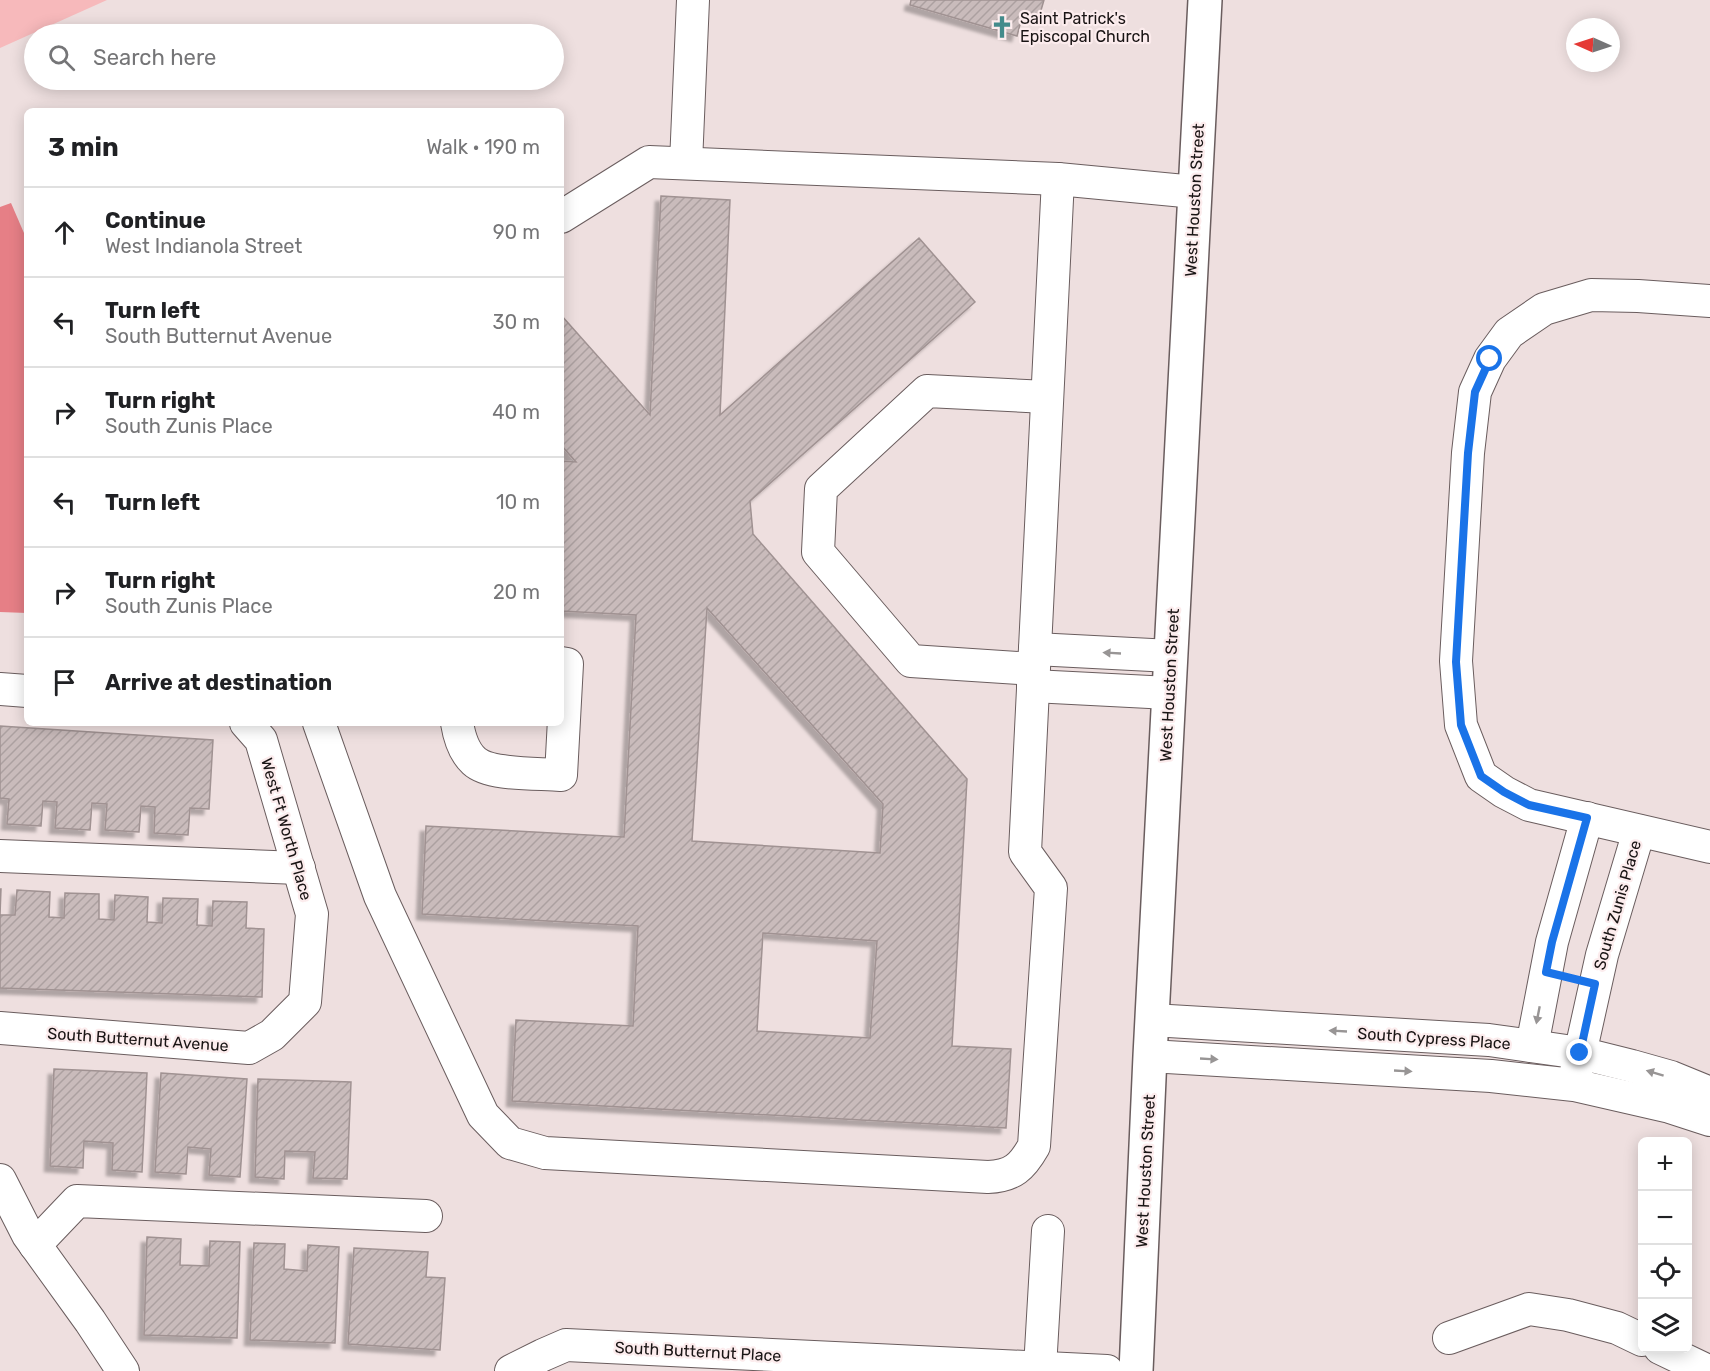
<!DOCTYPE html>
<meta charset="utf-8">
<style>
:root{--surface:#fff;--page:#f6f6f6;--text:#202124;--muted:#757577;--line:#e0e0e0}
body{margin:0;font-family:Rubik,sans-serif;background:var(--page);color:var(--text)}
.controls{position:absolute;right:18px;bottom:18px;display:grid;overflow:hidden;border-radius:9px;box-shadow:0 3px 15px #0003}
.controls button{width:54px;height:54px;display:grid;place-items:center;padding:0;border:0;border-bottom:2px solid var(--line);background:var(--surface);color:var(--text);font:30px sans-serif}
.compass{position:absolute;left:1566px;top:18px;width:54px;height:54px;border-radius:50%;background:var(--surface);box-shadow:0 3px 15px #0003;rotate:273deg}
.stop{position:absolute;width:18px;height:18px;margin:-14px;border:4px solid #1a73e8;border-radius:50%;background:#fff}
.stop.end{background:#1a73e8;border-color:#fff;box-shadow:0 2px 6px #0008}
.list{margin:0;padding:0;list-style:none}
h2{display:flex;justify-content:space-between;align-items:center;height:78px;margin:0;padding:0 24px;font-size:26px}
h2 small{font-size:20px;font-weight:400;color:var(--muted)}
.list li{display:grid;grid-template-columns:39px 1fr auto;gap:18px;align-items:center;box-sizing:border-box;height:90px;padding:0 24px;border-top:2px solid var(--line)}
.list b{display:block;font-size:22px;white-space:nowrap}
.list p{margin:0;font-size:20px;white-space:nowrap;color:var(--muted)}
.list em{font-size:20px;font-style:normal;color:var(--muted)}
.icon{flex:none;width:33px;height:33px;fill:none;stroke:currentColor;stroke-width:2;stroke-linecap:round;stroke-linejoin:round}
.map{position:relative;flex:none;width:1710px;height:1371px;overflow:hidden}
.search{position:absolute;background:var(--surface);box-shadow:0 3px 15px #0003;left:24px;top:24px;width:540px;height:66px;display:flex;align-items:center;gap:15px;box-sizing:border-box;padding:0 21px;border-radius:33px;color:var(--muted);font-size:22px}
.panel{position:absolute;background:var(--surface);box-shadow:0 3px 15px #0003;left:24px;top:108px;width:540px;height:618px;border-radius:9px}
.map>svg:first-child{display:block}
</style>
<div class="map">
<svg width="1710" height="1371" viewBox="0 0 1710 1371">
<defs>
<pattern id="building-hatch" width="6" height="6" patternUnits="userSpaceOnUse" patternTransform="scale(1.5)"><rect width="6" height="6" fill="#c9bbbb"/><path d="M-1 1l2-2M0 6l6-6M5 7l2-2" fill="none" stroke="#aca0a0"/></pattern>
<filter id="shadow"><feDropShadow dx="-5.5" dy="5.5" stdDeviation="1.5" flood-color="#0004"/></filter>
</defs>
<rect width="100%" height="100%" fill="#eedfdf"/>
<path fill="#f7b9bb" d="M0 0H107L0 48Z"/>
<path fill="#e67f86" d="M11 203 27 240V613L0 612V207Z"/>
<g fill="url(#building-hatch)" stroke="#a09292" stroke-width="1.5" fill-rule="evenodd" filter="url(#shadow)">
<path d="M911 0H1044L1039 17 1023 13 1017 36 910 5Z"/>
<path d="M661 196 730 200 720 415 919 238 975 302 750 501 753 534 967 779 952 1046 1011 1049 1006 1128 512 1101 516 1020 633 1026 638 926 422 914 426 826 624 837 636 615 561 611V461L576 462 561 445V315L650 415ZM707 608 883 804 880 853 692 841ZM763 933 877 941 870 1038 757 1031Z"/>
<path d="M0 726 213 740 209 809 190 808 188 835 154 833 155 807 141 806 139 832 105 830 107 804 92 803 90 830 55 828 57 802 43 801 41 826 7 824 9 799 0 798Z"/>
<path d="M0 889H1L0 915H15L17 890 50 892 49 917 64 918 65 893 99 894V919L114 920 115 895 148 897 147 922 162 923 163 898 198 899 197 925 212 926 213 901 247 902 246 928 264 929 262 997 0 988Z"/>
<path d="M54 1069 147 1073 142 1172 112 1170 113 1143 84 1141 83 1168 50 1166Z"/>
<path d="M161 1073 247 1079 240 1177 209 1175 211 1149 188 1147 186 1174 155 1172Z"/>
<path d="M258 1079 351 1082 347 1179 313 1178 315 1152 285 1151 284 1179 255 1177Z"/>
<path d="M147 1237 181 1239 180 1265 209 1266 210 1241 240 1242 237 1338 144 1335Z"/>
<path d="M254 1243 285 1244 284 1269 307 1271 308 1245 339 1247 335 1343 250 1340Z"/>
<path d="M354 1248 428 1252 426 1277 445 1278 440 1350 348 1344Z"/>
</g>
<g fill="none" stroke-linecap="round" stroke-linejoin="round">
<g stroke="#6a5d5e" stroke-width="34">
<g id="minor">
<path d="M686 163 693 0"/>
<path d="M561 217 649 162 1058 179 1195 192"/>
<path d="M1710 301 1638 296 1591 295 1544 309 1509 333 1490 359 1475 392 1468 453 1456 661 1461 725 1481 776 1504 792 1529 805 1710 847"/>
<path d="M1035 649 1171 656"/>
<path d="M1033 669 911 661 818 552 821 489 927 391 1047 397"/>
<path d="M1033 686 1169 693"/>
<path d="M0 689 27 691"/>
<path d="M319 723 380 896 483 1115 510 1143 545 1153 988 1177C1013 1176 1022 1167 1034 1146L1051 888 1025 852 1058 179"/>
<path d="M457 723C459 735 464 752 474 761 490 776 539 773 561 775L567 664 561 663"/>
<path d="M0 856 299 868"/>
<path d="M1152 1020 1489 1040 1580 1053 1632 1066 1671 1077 1710 1093"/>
<path d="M0 1028 249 1048 272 1035 305 1002 312 914 261 740 246 723"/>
<path d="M1532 1046 1552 942 1587 818"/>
<path d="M1150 1056 1491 1076 1574 1085 1670 1107 1710 1120"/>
<path d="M1576 1072 1602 955 1639 831"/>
<path d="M0 1180 28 1235 90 1321 123 1371"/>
<path d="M35 1245 77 1201 426 1216"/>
<path d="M1449 1338 1529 1309 1568 1315 1617 1328 1642 1340"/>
<path d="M1660 1348 1708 1371"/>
<path d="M1040 1368 1048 1231"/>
<path d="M511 1371 543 1355 566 1345 1107 1371"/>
</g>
</g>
<g stroke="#6a5d5e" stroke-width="36">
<path id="major" d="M1136 1371 1150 1056 1205 0"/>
</g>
<use href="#minor" stroke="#fff" stroke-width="32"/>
<use href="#major" stroke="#fff" stroke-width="33"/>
</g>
<defs><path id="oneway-solid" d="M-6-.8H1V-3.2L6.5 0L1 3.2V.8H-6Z" transform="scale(1.5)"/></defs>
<g fill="#989595">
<use href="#oneway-solid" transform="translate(1112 653) rotate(-177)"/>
<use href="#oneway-solid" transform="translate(1538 1015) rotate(101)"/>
<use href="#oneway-solid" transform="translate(1338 1031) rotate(-177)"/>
<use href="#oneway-solid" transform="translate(1209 1059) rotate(3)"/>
<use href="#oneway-solid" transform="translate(1403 1071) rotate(3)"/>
<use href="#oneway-solid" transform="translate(1655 1073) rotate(-163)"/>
</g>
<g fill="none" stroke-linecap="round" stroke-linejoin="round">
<path stroke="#1a73e8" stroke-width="8" d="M1490 359 1475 392 1468 453 1456 662 1461 725 1481 776 1504 792 1529 805 1587 818 1552 942 1546 972 1595 984 1580 1053"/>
</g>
<defs>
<g id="church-bare" transform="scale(1.8)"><path d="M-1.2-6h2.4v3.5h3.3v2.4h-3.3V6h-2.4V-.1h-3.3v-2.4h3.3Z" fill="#438b8b" stroke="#fceced" stroke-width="2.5" paint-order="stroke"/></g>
</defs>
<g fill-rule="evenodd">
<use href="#church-bare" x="1002" y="27"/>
</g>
<g text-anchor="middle" stroke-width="4.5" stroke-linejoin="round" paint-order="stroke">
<g font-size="16" fill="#191414" stroke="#fceced" text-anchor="start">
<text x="1020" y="24">Saint Patrick's<tspan x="1020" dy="18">Episcopal Church</tspan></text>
</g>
<g font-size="16" fill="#191414" stroke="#fceced">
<text transform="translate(1194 200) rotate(-87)" y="6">West Houston Street</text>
<text transform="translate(1169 685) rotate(-87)" y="6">West Houston Street</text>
<text transform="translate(287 829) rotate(74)" y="6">West Ft Worth Place</text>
<text transform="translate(1617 905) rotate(-74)" y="6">South Zunis Place</text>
<text transform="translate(1434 1038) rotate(4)" y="6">South Cypress Place</text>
<text transform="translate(138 1039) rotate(4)" y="6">South Butternut Avenue</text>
<text transform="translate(1145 1171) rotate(-87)" y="6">West Houston Street</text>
<text transform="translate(698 1351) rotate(3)" y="6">South Butternut Place</text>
</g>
</g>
</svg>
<div class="controls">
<button>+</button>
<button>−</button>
<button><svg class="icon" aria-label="locate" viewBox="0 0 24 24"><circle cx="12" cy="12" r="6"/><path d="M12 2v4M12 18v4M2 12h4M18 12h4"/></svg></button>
<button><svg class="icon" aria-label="layers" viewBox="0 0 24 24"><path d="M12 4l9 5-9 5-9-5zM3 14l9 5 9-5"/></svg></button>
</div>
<svg class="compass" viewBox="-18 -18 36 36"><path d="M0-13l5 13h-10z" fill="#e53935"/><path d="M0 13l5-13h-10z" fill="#757577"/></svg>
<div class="stop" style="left:1490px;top:359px"></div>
<div class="stop end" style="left:1580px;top:1053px"></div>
<div class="search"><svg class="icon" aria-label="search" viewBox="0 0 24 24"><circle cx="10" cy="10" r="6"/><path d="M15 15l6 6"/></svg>Search here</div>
<section class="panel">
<h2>3 min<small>Walk · 190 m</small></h2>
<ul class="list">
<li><svg class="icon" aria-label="ahead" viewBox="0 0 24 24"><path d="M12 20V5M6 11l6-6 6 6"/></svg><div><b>Continue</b><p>West Indianola Street</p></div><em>90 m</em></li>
<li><svg class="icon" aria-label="left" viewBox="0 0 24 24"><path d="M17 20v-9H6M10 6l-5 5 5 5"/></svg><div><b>Turn left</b><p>South Butternut Avenue</p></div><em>30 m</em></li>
<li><svg class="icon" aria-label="right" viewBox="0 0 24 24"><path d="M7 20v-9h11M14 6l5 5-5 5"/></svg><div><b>Turn right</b><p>South Zunis Place</p></div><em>40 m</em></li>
<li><svg class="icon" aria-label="left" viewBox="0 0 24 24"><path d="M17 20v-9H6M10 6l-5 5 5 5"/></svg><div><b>Turn left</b></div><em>10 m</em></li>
<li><svg class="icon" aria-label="right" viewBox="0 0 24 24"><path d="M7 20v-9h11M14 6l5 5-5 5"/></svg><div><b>Turn right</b><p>South Zunis Place</p></div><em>20 m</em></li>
<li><svg class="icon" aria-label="arrive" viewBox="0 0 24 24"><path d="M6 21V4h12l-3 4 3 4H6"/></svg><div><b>Arrive at destination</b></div></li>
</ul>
</section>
</div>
